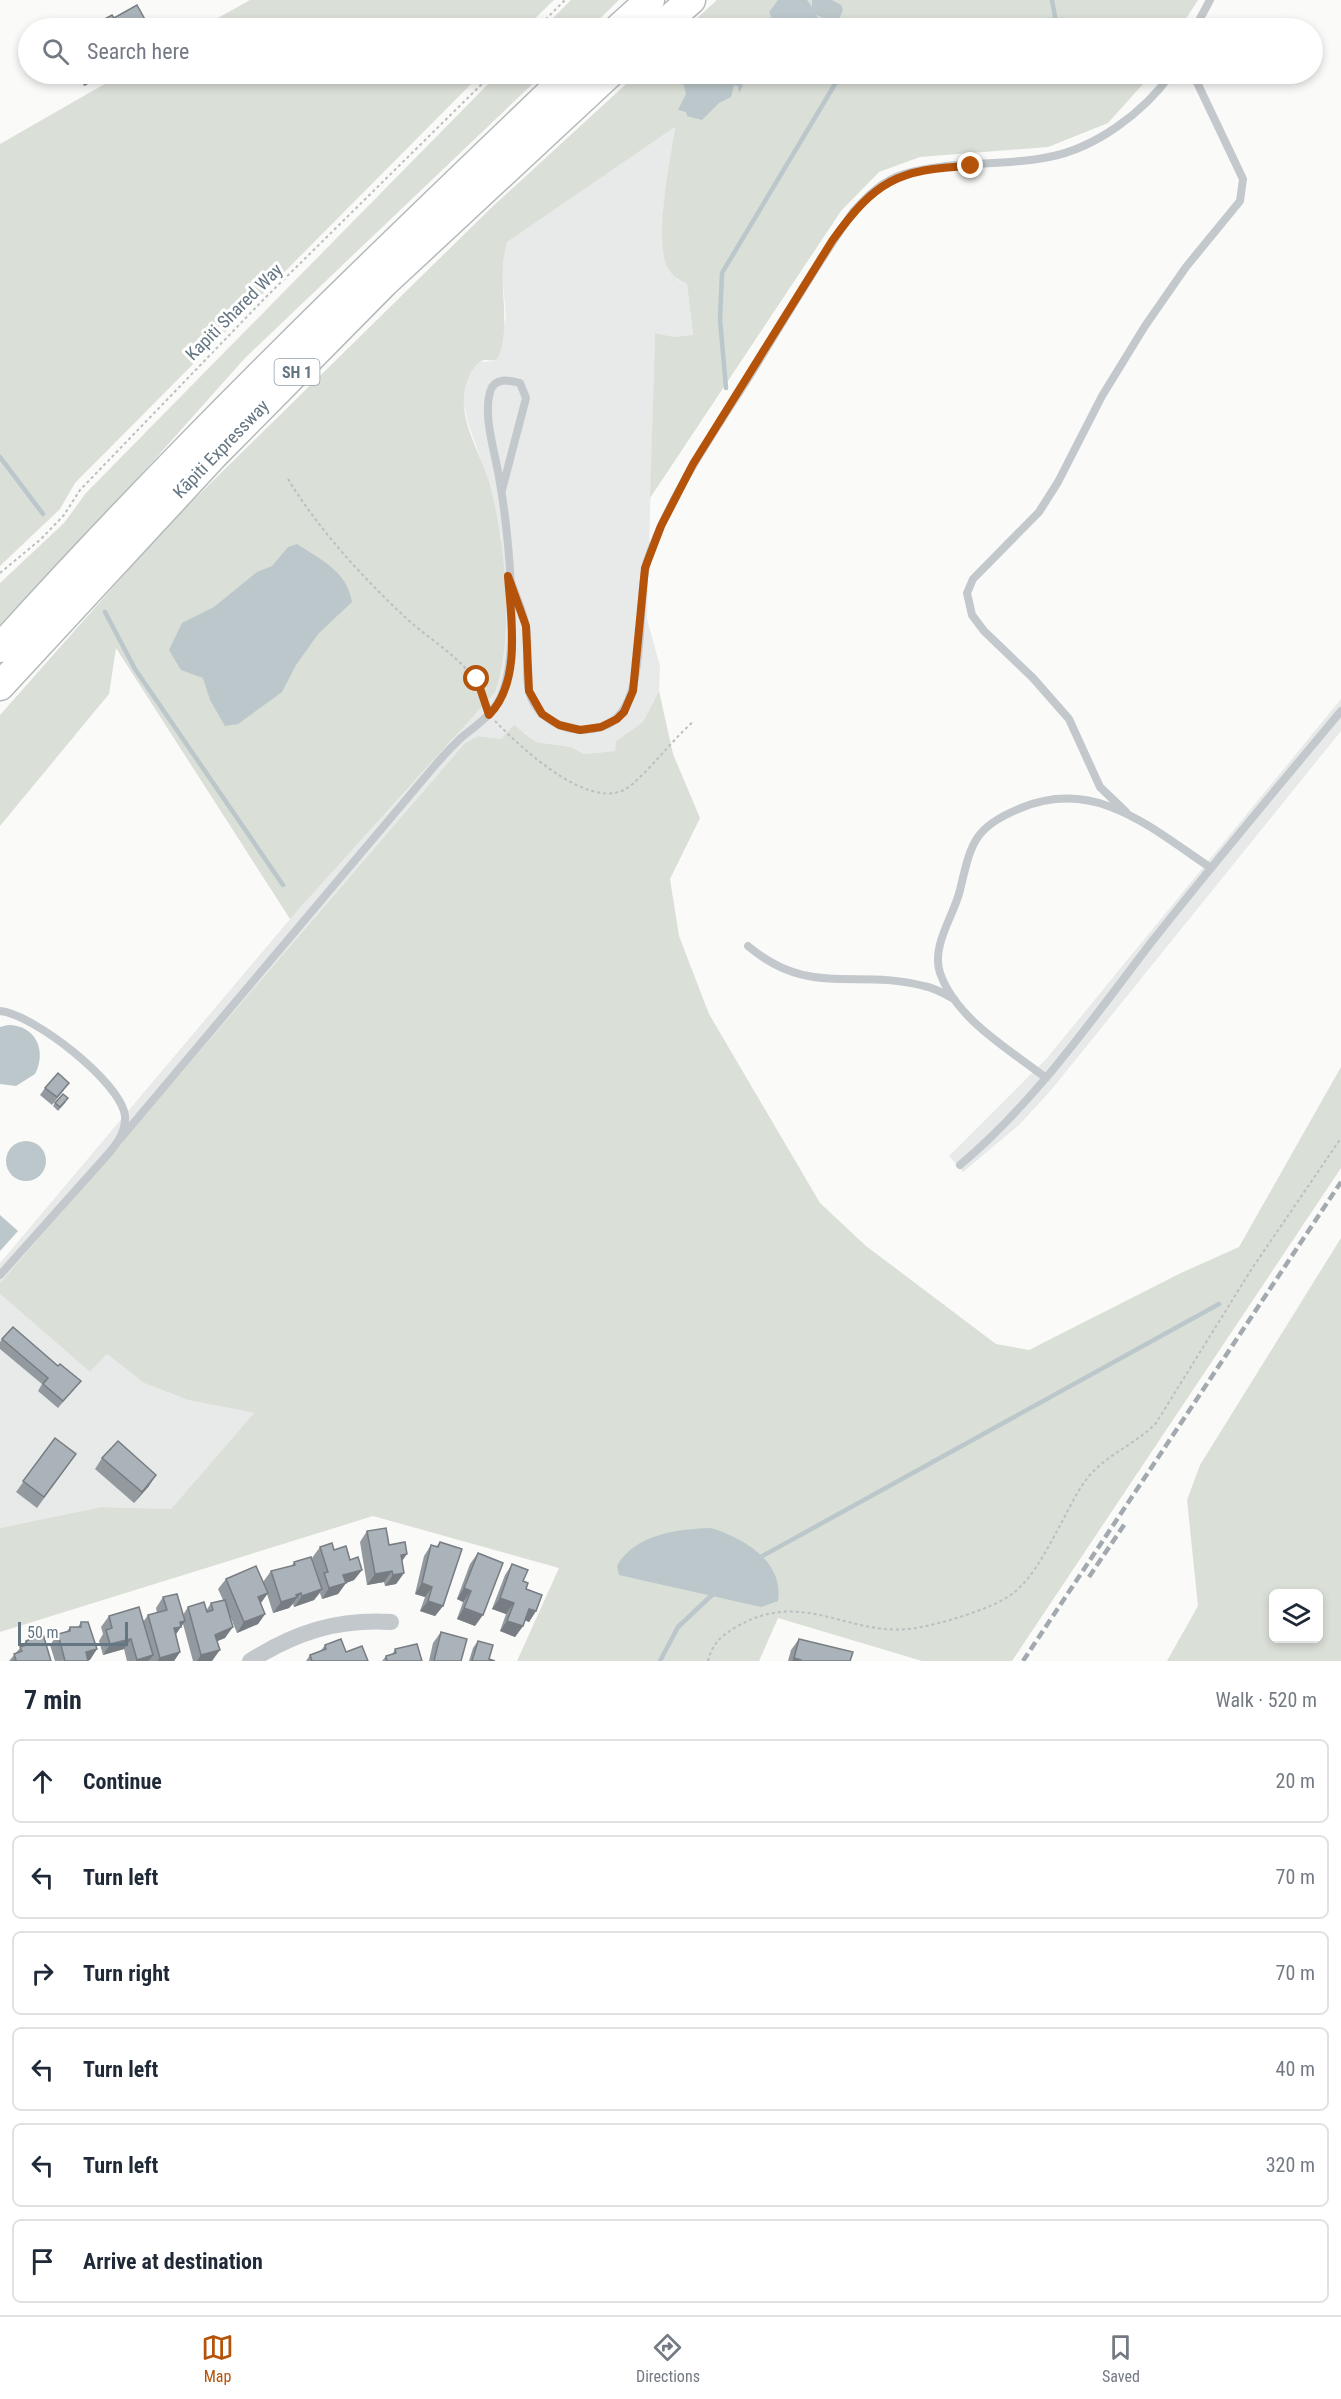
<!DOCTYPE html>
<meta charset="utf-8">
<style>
:root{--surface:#fff;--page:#f2f2f3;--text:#1f2937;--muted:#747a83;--line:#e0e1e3;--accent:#b45309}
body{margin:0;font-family:"Roboto Condensed",sans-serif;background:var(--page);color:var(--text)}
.controls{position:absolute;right:18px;bottom:18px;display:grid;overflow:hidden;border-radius:9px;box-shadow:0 3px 9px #0003}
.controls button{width:54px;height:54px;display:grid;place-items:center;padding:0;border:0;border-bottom:2px solid var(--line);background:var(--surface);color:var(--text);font:30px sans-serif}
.scale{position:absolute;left:18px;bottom:15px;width:110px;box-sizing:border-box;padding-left:6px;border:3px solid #657683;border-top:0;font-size:16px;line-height:21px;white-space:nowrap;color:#657683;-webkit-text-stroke:4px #fff;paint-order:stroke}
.stop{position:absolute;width:18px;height:18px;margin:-14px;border:4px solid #b45309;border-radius:50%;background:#fff}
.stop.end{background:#b45309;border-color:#fff;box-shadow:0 2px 6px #0008}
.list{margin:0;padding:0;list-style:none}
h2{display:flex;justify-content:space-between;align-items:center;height:78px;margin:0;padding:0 24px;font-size:26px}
h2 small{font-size:20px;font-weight:400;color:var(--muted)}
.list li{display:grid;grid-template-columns:39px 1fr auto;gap:18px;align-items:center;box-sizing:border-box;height:84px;margin:0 12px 12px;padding:0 12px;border:2px solid var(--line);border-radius:9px}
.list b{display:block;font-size:22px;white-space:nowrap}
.list em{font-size:20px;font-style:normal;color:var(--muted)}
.icon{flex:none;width:33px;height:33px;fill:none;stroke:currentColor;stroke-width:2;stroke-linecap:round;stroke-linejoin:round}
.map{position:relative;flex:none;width:1341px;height:1661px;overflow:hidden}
.search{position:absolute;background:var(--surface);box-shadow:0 3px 9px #0003;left:18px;right:18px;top:18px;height:66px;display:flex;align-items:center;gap:15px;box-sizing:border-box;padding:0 21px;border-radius:33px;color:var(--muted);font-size:22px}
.sheet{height:654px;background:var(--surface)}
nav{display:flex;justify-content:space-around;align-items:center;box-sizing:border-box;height:84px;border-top:2px solid var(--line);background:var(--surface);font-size:16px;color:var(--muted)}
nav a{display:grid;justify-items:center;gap:3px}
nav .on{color:var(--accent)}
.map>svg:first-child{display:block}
</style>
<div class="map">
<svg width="1341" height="1661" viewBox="0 0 1341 1661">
<rect width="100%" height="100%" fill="#fafaf8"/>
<g fill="#e8e9e9">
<path d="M675 127 663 209V253L678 280 687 284 693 336 674 337 655 333 647 619 660 666 659 691 643 722 616 741 615 751 584 754 571 747 536 742 524 732 501 739 478 736 465 743 0 1283V1263L290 919 455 737 501 539 490 485 467 420 463 400 465 386 473 369 480 362 494 361 506 318 501 261 506 242Z"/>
<path d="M1341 699V731L1052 1089 1019 1125 963 1172 949 1156 1047 1058Z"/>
<path d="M0 1294 90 1372 107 1354 144 1383 188 1400 254 1413 171 1509 101 1507 0 1528Z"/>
</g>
<g fill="#dadfd7" fill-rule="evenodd">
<path d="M250 0H554L525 28H200Z"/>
<path d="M571 0H619L590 28H543Z"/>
<path d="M717 0H1198L1180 28H686Z"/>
<path d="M122 74H481L75 483 60 509 0 566V144Z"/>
<path d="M498 74H543L245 358 0 633V583L64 523 86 493Z"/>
<path d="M637 74H1152L1108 123 1048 147 920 157 879 172 841 211 650 498 655 333 674 337 693 335 687 284C680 281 674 277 669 270 652 245 671 158 675 127L507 242C495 282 513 318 498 358 492 362 491 360 485 360 474 362 467 380 465 389 458 421 482 455 490 485 505 544 515 634 495 692L290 919 116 648 109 694 0 826V715L169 524 491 208Z"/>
<path d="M659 691 673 754 700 818 670 879 679 936 709 1014 820 1203 866 1246 996 1344 1029 1350 1181 1273 1239 1247 1341 1067V1168L1012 1661H922L778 1618 759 1661H517L559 1568 373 1516 0 1632V1528L101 1507 171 1509 254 1413 188 1400 144 1383 107 1354 90 1372 0 1294V1283L465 743 478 736 501 739 514 725 536 742 571 747 584 754 615 751 616 741 643 722Z"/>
<path d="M1341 1238V1661H1167L1198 1606 1187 1500 1200 1465ZM1274 1594H1318V1638H1274Z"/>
</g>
<g fill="#bbc7cb">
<path d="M778 0H807L812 7V0H832L841 5 843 10 837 23 816 15 809 23 793 28H766L773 21 769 12Z"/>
<path d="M681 74H735L741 80 746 76 745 74 752 76 741 81 743 86 739 93 738 86 734 85 731 97 719 103 702 120 687 116 686 112 678 110 686 94Z"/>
<path d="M297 544C321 560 347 571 352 602L318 634 296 665 282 692 238 724 225 726 210 700 203 678 181 670 169 650 182 623 214 607 257 572 272 566 288 547Z"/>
<path d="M8 1025C36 1025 47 1051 35 1074L16 1086 0 1084V1027Z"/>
<circle cx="26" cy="1161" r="20"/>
<path d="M0 1215 18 1231 0 1251Z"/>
<path d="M711 1528C743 1538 784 1561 778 1601L761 1607 619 1575 617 1566C634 1534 679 1529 711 1528Z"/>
</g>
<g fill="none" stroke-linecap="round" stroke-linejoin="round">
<g stroke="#bbc7cb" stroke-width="4.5">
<path d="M1052 0 1057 28"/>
<path d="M810 12 824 28"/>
<path d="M726 388 720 319 722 273 841 74"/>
<path d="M0 457 43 514"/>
<path d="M105 612 135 669 283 885"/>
<path d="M757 1559 1219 1304"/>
<path d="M660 1661 678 1627 713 1594"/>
</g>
<g stroke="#b4b9bd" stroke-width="31">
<g id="motorway">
<path d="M619 28 650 0"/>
<path d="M659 28 691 0"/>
<path d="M0 648C181 447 375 260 570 74"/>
<path d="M0 686 214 455 384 283 609 74"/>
</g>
</g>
<g stroke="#bbbfc2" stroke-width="2" stroke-dasharray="3 3" stroke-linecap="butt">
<path d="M537 28 565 0"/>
<path d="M288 479C319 530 363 578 407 619 436 645 472 663 486 701"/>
<path d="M0 573 41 539 64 515 80 490 265 298 492 74"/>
<path d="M495 721C520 747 593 816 630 786 653 767 671 741 694 721"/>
<path d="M708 1661C712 1644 721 1636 736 1627 808 1585 853 1644 926 1626 950 1621 993 1608 1012 1594 1032 1579 1045 1553 1057 1531 1067 1513 1076 1492 1089 1476 1109 1453 1136 1444 1156 1423L1251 1270 1341 1138"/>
</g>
<g stroke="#c3c8cc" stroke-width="8">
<path d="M1195 28 1210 0"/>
<path d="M509 576C514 593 523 609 526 627 530 648 524 670 529 691 537 722 573 736 602 727 653 710 633 600 649 555 673 491 712 435 749 377 783 322 816 265 853 212 867 196 883 180 904 174 950 160 1002 167 1049 157 1096 148 1144 112 1171 74"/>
<path d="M1126 812 1100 787 1069 719 1033 678 984 631 972 615 967 593 973 579 1039 512 1058 482 1102 396 1145 326 1186 267 1240 201 1243 179 1193 74"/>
<path d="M748 946C809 998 856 968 924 986 935 988 945 994 954 999"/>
<path d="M0 1011C33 1014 121 1082 125 1116 126 1131 118 1142 109 1153L0 1275"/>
<path d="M1046 1078C1009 1049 956 1019 940 973 931 945 954 916 960 890 971 844 973 827 1021 808 1096 777 1151 828 1211 868"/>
<path d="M120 1139 437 763C445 754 453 745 462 737 478 724 494 714 502 694 521 648 508 528 499 477 495 452 483 417 490 392 494 377 509 380 520 383L526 398 502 490"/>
<path d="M960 1165C1035 1102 1091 1021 1150 944 1212 865 1277 788 1341 711"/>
</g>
<path stroke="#c3c8cc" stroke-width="16" d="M250 1661C296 1632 337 1619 391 1622"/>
<use href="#motorway" stroke="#fff" stroke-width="28"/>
<g stroke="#a2aab0" stroke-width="4.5" stroke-dasharray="9 4.5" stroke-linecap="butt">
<path d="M1089 1577 1126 1522"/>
<path d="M1023 1661 1341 1182"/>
</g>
</g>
<g fill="#929a9f">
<path d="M114 18 143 28H95L99 22Z"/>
<path d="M54 74H65L57 78Z"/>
<path d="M77 74H107L84 86Z"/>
<path d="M45 1088 64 1090 52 1105 40 1095Z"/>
<path d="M66 1102 58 1111 53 1106 55 1103Z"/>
<path d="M2 1339 75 1388 58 1408 38 1391 42 1384 0 1349V1342Z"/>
<path d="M55 1438 76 1454 37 1508 16 1492Z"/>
<path d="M102 1458 149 1486 134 1503 95 1469Z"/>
<path d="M367 1531 389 1545 402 1561 404 1573 396 1584 385 1586 384 1582 367 1585 360 1542Z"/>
<path d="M440 1542 443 1606 435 1616 420 1611 425 1597 415 1594 424 1556 431 1545 436 1547Z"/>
<path d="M320 1547 334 1550 350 1560 362 1570 354 1580 346 1583 338 1594 322 1599 320 1593 314 1600 294 1607 293 1604 289 1608 273 1613 267 1594 261 1603 265 1614 258 1624 237 1633 231 1618 225 1638 217 1641 212 1661H193L183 1624 176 1634 180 1652 174 1661H150V1660L149 1661H127L124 1649 103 1655 99 1641 103 1634 101 1627 109 1616 143 1622 148 1615 157 1613 156 1608 163 1597 183 1615 188 1607 206 1611 211 1603 223 1600 218 1589 226 1579 263 1582 271 1571 291 1567 294 1562 319 1580 312 1558Z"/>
<path d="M478 1553 475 1626 457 1619 463 1602 457 1599 470 1564Z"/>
<path d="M512 1564 523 1581 526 1589 536 1611 529 1622 525 1620 523 1626 515 1637 500 1631 506 1614 492 1609 505 1575Z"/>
<path d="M81 1622 97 1649 88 1661H55L50 1645 58 1634 67 1631 70 1627H78Z"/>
<path d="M441 1632 461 1661H429L433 1643Z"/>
<path d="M799 1639 850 1661H788L791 1650Z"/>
<path d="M26 1641 51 1661H9Z"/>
<path d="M478 1641 489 1659 495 1661H469L473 1648Z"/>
<path d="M325 1645 346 1652 368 1661H306L310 1655 320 1652Z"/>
<path d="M395 1649 422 1661H382L386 1656 392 1655Z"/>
</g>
<g fill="#777d82">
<path d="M94 74H107L84 86 91 75Z"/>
<path d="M156 1475 149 1486 134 1503 142 1492Z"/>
<path d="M407 1554 400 1564 401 1555Z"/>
<path d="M362 1570 354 1580 346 1583 338 1594 322 1599 329 1588 343 1575Z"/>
<path d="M392 1571 384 1582 367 1585 375 1574Z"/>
<path d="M404 1573 396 1584 385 1586 393 1575Z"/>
<path d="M422 1583 432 1587 425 1597 415 1594Z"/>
<path d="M464 1588 471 1591 463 1602 457 1599Z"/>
<path d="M322 1589 314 1600 294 1607 302 1596Z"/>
<path d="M268 1593 260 1604 258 1597Z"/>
<path d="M301 1593 289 1608 273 1613 281 1602Z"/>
<path d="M500 1598 514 1603 506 1614 492 1609Z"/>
<path d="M428 1601 443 1606 435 1616 420 1611Z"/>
<path d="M464 1608 483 1615 475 1626 457 1619Z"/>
<path d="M529 1609 536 1611 529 1622 522 1619Z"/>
<path d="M265 1614 258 1624 237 1633 244 1622Z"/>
<path d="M185 1621 174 1637V1628L180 1622Z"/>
<path d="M507 1621 523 1626 515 1637 500 1631Z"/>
<path d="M233 1627 225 1638 208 1645 215 1635Z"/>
<path d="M131 1639 124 1649 103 1655 110 1644Z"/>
<path d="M97 1649 90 1660 85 1661 86 1652Z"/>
<path d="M220 1650 212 1661H197L201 1655Z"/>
<path d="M180 1652 174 1661H157L160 1658Z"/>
<path d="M153 1655 149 1661H136L137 1660Z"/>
<path d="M794 1658 801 1660 800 1661H792Z"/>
</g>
<g fill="#aab3b9" stroke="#777d82" stroke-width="1.5">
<path d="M137 5 147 23 140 28H103L99 22 112 15 114 18Z"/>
<path d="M58 1073 69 1083 57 1097 45 1088Z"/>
<path d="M63 1094 68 1098 60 1107 55 1103Z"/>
<path d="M13 1327 58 1366 60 1364 81 1381 63 1401 43 1384 48 1378 2 1339Z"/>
<path d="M55 1438 76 1454 44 1497 23 1481Z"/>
<path d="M118 1441 156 1475 142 1492 102 1458Z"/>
<path d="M386 1528 389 1545 405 1542 407 1554 401 1555 404 1573 393 1575 392 1571 375 1574 367 1531Z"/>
<path d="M440 1542 462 1549 443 1606 428 1601 432 1587 422 1583 431 1545 438 1547Z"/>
<path d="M332 1543 334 1550 346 1546 350 1560 358 1557 362 1570 343 1575 346 1583 329 1588 324 1573 328 1572 320 1547Z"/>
<path d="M478 1553 503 1563 483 1615 464 1608 471 1591 464 1588Z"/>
<path d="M311 1557 322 1589 302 1596 301 1593 296 1595 297 1597 281 1602 271 1571 295 1565 294 1562Z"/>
<path d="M512 1564 528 1570 523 1581 528 1583 526 1589 542 1595 536 1611 529 1609 523 1626 507 1621 514 1603 500 1598Z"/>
<path d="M256 1566 268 1593 258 1597 265 1614 244 1622 226 1579Z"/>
<path d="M177 1594 185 1621 180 1622 181 1627 174 1628 180 1652 160 1658 148 1615 167 1610 163 1597Z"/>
<path d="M225 1600 233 1627 215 1635 220 1650 201 1655 188 1607 204 1602 207 1612 213 1610 211 1603Z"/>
<path d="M139 1607 153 1655 137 1660 131 1639 110 1644 106 1630 112 1628 109 1616Z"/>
<path d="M81 1622H88L97 1649 86 1652 88 1661H65L58 1634 70 1631V1627H81Z"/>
<path d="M441 1632 467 1639 461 1661H434Z"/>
<path d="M43 1634 51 1661H12L16 1660 14 1654 22 1651 20 1647 27 1645 26 1641Z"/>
<path d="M341 1639 346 1652 362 1646 368 1661H312L310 1655 326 1649 325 1645Z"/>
<path d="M799 1639 853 1652 850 1661H801V1660L794 1658Z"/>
<path d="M478 1641 493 1645 489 1659 495 1661H472Z"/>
<path d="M417 1644 422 1661H387L386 1656 396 1653 395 1649Z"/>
</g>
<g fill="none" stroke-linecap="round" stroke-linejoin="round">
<path stroke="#b45309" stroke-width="8" d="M477 679 489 715C522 682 511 617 508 576L526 626 529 691 542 714 559 725 580 730 601 727 617 719 624 712 633 691 645 568 661 526 693 464 832 241C875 181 897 169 971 166"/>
</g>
<g text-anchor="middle" stroke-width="6" stroke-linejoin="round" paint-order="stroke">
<rect fill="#fff" stroke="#939fa8" stroke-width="1.5" x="274.5" y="359" width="45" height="26" rx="4.5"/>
<g font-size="16" font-weight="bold" fill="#657683">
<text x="297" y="378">SH 1</text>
</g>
<g font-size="18" fill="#657683" stroke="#fff">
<text transform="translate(234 312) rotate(-45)" y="6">Kapiti Shared Way</text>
<text transform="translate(221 449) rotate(-46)" y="6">Kāpiti Expressway</text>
</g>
</g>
</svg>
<div class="controls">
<button><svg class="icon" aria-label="layers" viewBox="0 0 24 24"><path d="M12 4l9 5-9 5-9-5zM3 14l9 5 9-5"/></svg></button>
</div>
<div class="scale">50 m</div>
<div class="stop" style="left:477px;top:679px"></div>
<div class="stop end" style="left:971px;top:166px"></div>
<div class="search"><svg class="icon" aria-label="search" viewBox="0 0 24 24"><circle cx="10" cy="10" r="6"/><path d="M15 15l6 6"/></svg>Search here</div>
</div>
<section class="sheet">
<h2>7 min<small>Walk · 520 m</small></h2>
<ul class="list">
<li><svg class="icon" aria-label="ahead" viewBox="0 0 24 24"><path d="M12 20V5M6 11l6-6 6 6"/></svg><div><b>Continue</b></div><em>20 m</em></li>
<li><svg class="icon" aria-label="left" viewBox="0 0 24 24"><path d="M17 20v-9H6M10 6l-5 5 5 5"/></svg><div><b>Turn left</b></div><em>70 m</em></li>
<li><svg class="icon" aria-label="right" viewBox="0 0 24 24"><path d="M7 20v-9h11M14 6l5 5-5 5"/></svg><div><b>Turn right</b></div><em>70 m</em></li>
<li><svg class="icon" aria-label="left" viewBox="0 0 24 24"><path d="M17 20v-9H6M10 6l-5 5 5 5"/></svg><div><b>Turn left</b></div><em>40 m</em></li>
<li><svg class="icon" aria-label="left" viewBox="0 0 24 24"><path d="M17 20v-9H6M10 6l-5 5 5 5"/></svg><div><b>Turn left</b></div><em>320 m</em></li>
<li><svg class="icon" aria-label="arrive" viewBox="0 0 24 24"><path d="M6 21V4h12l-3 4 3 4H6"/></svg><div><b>Arrive at destination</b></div></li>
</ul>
</section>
<nav>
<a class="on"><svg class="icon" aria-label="map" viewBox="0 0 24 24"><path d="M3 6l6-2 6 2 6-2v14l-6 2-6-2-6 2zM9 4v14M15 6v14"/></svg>Map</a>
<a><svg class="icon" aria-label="directions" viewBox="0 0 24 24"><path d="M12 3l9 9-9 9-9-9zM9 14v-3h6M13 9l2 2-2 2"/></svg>Directions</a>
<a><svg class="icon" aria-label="saved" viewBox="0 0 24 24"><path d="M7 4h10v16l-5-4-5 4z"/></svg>Saved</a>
</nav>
